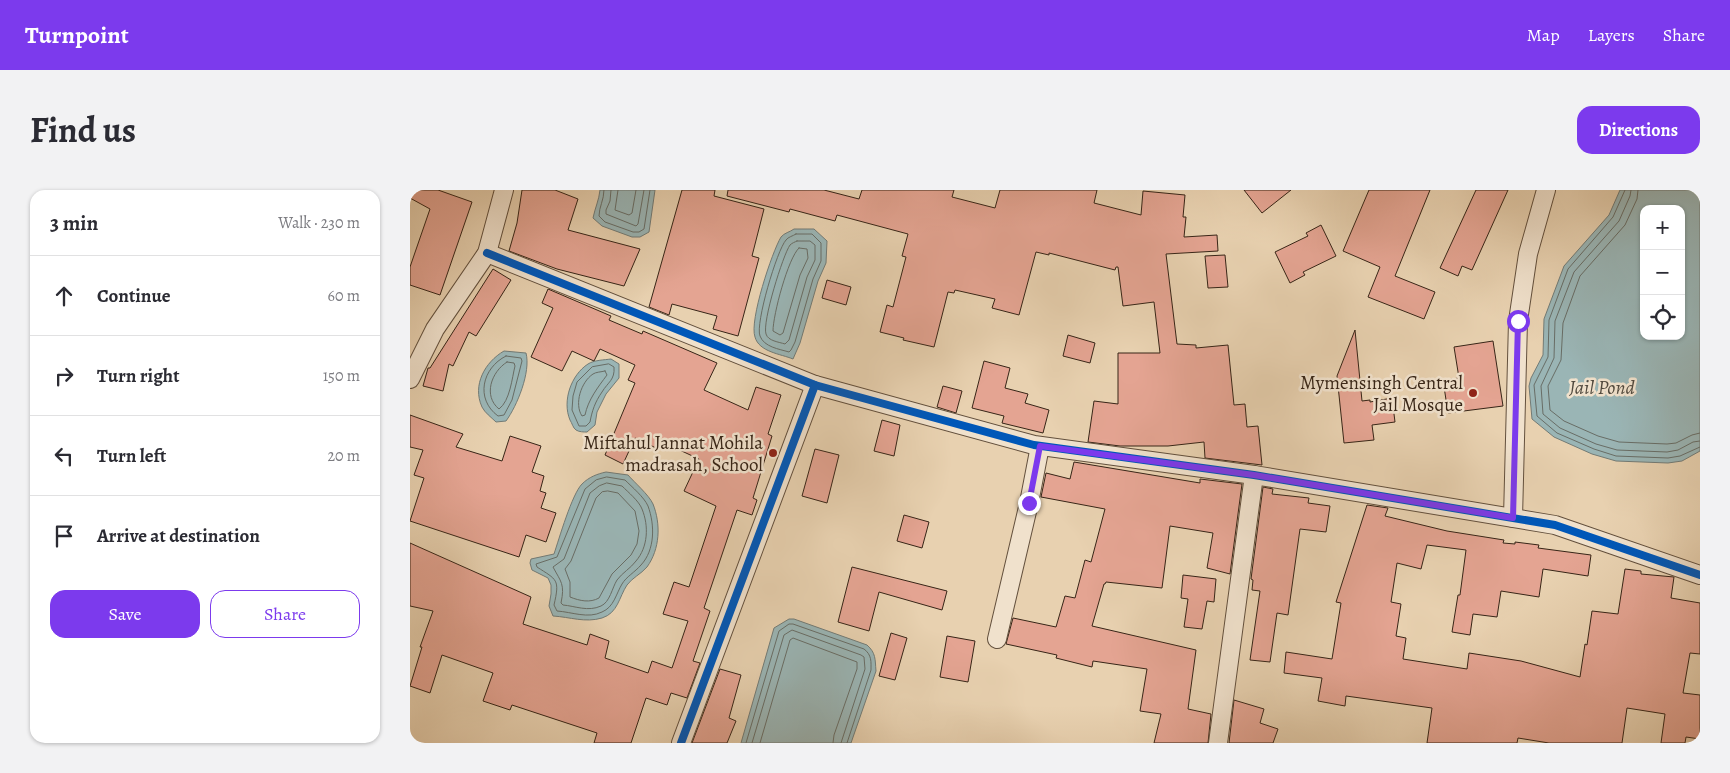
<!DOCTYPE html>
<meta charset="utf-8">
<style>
:root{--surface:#fff;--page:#f2f2f3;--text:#2b2b33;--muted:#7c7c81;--line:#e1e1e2;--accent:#7c3aed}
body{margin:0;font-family:Alegreya,serif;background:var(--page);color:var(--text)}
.controls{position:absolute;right:15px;top:15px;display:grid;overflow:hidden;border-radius:10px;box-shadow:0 1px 4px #0004}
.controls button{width:45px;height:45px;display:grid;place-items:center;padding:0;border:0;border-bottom:1px solid var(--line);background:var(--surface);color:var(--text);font:25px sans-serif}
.stop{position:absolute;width:15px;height:15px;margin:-11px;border:4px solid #7c3aed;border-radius:50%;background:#fff}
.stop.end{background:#7c3aed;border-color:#fff;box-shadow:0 1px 5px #0008}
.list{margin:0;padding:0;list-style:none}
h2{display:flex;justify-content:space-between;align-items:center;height:65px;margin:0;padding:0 20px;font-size:21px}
h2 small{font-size:16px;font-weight:400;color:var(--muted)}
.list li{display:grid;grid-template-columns:32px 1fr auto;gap:15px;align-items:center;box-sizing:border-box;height:80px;padding:0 20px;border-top:1px solid var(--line)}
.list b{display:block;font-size:19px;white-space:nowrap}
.list em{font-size:16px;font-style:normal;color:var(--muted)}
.actions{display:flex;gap:10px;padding:15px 20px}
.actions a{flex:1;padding:11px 0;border:1px solid var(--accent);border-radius:15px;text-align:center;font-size:18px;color:var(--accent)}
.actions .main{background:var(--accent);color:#fff}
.icon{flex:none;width:28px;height:28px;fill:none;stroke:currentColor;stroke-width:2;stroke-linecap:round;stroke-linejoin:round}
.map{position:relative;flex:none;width:1290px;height:553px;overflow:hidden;border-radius:15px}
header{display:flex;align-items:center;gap:30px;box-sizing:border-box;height:70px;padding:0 25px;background:var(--accent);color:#fff}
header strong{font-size:24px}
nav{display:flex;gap:28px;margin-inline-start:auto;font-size:18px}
.intro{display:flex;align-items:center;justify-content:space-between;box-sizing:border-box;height:120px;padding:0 30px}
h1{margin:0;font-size:35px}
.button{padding:12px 22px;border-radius:15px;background:var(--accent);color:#fff;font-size:18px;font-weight:700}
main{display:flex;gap:30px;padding:0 30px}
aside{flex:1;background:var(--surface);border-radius:15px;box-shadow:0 1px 4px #0004}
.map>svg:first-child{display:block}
</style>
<header>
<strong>Turnpoint</strong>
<nav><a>Map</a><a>Layers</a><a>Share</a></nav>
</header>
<div class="intro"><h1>Find us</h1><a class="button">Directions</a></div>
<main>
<aside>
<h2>3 min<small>Walk · 230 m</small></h2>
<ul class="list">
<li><svg class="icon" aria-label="ahead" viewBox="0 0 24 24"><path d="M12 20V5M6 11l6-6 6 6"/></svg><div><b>Continue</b></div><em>60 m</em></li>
<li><svg class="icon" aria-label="right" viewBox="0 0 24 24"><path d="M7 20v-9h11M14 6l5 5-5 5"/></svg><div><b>Turn right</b></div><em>150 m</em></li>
<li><svg class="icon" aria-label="left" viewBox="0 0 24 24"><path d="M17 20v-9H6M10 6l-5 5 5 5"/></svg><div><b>Turn left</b></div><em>20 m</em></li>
<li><svg class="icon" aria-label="arrive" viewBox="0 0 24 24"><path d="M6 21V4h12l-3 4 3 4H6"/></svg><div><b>Arrive at destination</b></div></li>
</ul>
<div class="actions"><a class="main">Save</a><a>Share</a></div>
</aside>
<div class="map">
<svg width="1290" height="553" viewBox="0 0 1290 553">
<rect width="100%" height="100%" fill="#e8d1b0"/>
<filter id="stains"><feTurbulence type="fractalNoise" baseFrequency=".004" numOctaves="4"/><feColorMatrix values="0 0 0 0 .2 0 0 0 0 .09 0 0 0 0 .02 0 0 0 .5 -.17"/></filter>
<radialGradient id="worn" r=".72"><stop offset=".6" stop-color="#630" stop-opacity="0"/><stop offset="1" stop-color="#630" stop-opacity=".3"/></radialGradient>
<g fill="#9ab5b5" stroke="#727b76" fill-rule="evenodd">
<path d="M190 0H245L239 42 230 47H222L192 36 183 28C185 18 189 10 190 0Z"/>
<path d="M1210 0H1290V261L1272 271 1258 273 1206 271 1182 264 1144 247 1122 229 1119 196 1121 188 1133 165 1134 129 1154 76 1199 25ZM1234 19H1271V146H1234Z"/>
<path d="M384 39H404L417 51 416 73 408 91 390 153 383 169C371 164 349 162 345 147 339 131 362 62 371 47 374 43 380 42 384 39Z"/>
<path d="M94 161 116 163C121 182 107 216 96 231L86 232C81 227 75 223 72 217 62 195 75 172 94 161Z"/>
<path d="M201 169 209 174V188L196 204 187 222 185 235 177 242C174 242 169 242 166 240 163 238 162 233 160 230 152 211 161 185 178 174 184 170 194 170 201 169Z"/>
<path d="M196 282 218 285C224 292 239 305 243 314 251 334 250 359 237 377 231 384 222 388 217 395 209 407 208 423 192 428 175 433 160 427 143 426L139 416 141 404V395L138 388 122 380 120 373 121 369 144 364C149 349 162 304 172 294 179 287 187 284 196 282Z"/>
<path d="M379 429H384L457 455C466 463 465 469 466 481L441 553H331L364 438Z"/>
</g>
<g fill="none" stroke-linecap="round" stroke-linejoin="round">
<g stroke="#686d66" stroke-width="1">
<path d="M194 0C194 10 189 17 189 26L195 32 223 42H229L234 39 240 0"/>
<path d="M201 0 200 11 196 20V24L226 36 228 34 234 0"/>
<path d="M208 0 205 20 219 25 222 23 226 0"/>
<path d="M1215 0 1203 27 1158 79 1139 130 1138 167 1124 195 1127 226 1147 243 1184 259 1206 266 1258 268 1270 266 1290 257"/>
<path d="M1221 0 1220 6 1209 31 1164 82 1145 131 1144 168 1131 196 1133 224 1150 238 1186 254 1207 260 1257 262 1268 260 1283 252 1290 251"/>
<path d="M1228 0 1227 9 1215 35 1170 86 1153 133 1151 170 1138 196 1140 220 1154 231 1188 246 1209 252 1257 254 1266 253 1282 245 1290 243"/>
<path d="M386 44H402L411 53V71L403 89 385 152 381 160 379 162C369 159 354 157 350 146 345 134 367 60 376 50 378 47 383 46 386 44Z"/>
<path d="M387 51H400L405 55V70L397 87 379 150 375 154C369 152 358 151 356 144 352 132 373 65 380 55 382 53 385 52 387 51Z"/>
<path d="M389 58 397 59 398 68 390 85 373 143 370 145 363 141C363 125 378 68 389 58Z"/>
<path d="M96 166 111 168 112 171 102 210 94 225 88 226C65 209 72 178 96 166Z"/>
<path d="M97 172 104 173 105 176C102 188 100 211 89 219 73 206 81 182 97 172Z"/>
<path d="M199 174 204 177C205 190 198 192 192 202 185 212 182 221 180 232L176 236H169L162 220 163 206 167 192 182 177Z"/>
<path d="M195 181 197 185C188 197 178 210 175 225L172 226C164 214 171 192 183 184 186 182 191 182 195 181Z"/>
<path d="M197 287 215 290C222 297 234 307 238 316 245 335 245 360 231 375 225 382 216 387 212 394 206 404 204 417 192 422 178 429 162 422 147 421L144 415C150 389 147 390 127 377L126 374 147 367 175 299 186 290Z"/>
<path d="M197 293 212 296C218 302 229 311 232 319 239 336 238 357 226 371 221 378 212 383 207 390 202 398 200 412 191 416 178 422 165 416 153 415L151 413C155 394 151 392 143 377L154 369 180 303 189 296Z"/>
<path d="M198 301 208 303 225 321 229 341 227 354 221 365 202 384 189 408C180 413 170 411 160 407V392L155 379 161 371 186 308 192 302Z"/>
<path d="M336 553 369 441 379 434H383L454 459C462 465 461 472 461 480L437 553"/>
<path d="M342 553 374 445 382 440 451 465 454 467 455 479 431 553"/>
<path d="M350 553 380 450 383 448 447 472V479L424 545 423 553"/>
</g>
</g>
<g fill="#e4a492" stroke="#372517">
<path d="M0 0H28L62 12 30 105 0 95V77L20 19 0 8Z"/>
<path d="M112 0H145L168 9 158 40 230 59 214 96 147 79 99 61 107 33Z"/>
<path d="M272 0H305L304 6 354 19 342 66 349 68 328 146 303 139 307 126 262 114 259 125 239 117Z"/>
<path d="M318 0H414L449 9 452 0H544L542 7 585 18 590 0H687L684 13 731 25 733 1 775 5 773 27H776L774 47 807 45 808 61 756 64 767 154 786 155V158L818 155 824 215 835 214 837 237 848 236 852 275 795 268 794 252 758 256H710L678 252 684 211 708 214V163H750L744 112 713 116 708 77H706L705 80 639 63V65L626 62 609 125 582 118 585 109 545 100 544 103 538 102 524 157 493 150 494 148 470 142 477 115 483 117 496 67 492 66 498 44 427 25 425 31 380 19 379 22 317 6Z"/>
<path d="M834 0H881L852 23Z"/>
<path d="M959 0H1020L985 86 1025 102 1014 129 958 107 970 77 933 61Z"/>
<path d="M1066 0H1098L1062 80 1052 76 1048 86 1030 78Z"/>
<path d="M911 35 926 66 893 82 895 85 880 93 865 62 898 46 896 43Z"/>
<path d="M815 65 818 97 798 98 795 66Z"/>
<path d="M83 79 101 90 66 146 59 142 43 176 39 174 33 201 13 196 18 178H20Z"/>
<path d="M417 90 441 97 436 115 412 108Z"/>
<path d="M138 99 201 126 199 130 232 144 233 141 307 173 294 200 338 220 346 197 371 205 358 244 362 246 343 308 347 310 342 325 327 320 294 418 300 421 283 471 290 473 277 508 261 503 257 515 236 508 221 553H184L187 543 102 515 100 520 73 511 83 483 32 465 20 503 0 496 12 457H10L23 421 0 416V353L121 407 113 434 177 455 180 444 199 451 195 468 238 483 242 471 262 478 278 431 253 424 264 392 279 397 306 316 274 301 289 269 250 251 246 258 225 248 213 274 195 265 225 193 218 190 225 175 190 159 184 171 162 161 152 181 121 167 143 118 132 113Z"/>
<path d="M945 140 952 211 960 210V212L982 208 985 232 962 235 964 250 934 253 927 186Z"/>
<path d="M658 145 685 153 680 173 653 166Z"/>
<path d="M1083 151 1093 216 1038 223 1033 190 1049 188 1044 157Z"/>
<path d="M574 171 600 178 595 198 618 204 615 213 639 220 633 243 592 233 594 226 562 218Z"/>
<path d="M533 196 552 201 546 223 527 217Z"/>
<path d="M0 225 53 244 46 257 92 271 100 246 131 256 122 282 134 286 130 301 136 303 131 318 146 323 136 352 116 345 109 367 0 331 14 288 4 285 13 260 0 257Z"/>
<path d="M472 230 490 235 484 266 464 261Z"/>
<path d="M405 259 429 265 417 313 392 306Z"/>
<path d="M664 272 790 293V289L832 294 820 384 797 378 803 343 760 336 752 398 696 392 695 394H694L682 436 786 460 778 519 801 524 798 553H744L751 524 730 521 737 479 683 471 682 477 646 468 647 465 596 454 603 428 646 437 655 406 665 408 675 370 681 372 695 319 631 307 636 283 660 289Z"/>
<path d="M853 297 863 299 862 304 899 308 898 313 920 316 916 342 890 339 878 425 867 423 860 472 840 470 850 401 842 400 843 390 841 389Z"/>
<path d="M957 315 978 318 975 326 1037 341 1094 350 1093 353 1105 354V352L1129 355 1128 358 1181 365 1178 386 1133 379 1129 407 1091 401 1087 427 1063 424 1060 445 1042 442 1048 405H1050L1056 360 1017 355 1011 379 987 373 981 412 991 414 986 446 996 448 993 469 1057 479 1059 463 1111 471 1170 487 1175 454 1177 455 1182 421 1208 424 1215 379 1231 381V384L1264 387 1261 408 1290 413V464L1280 463 1273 503 1290 505V549L1276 547 1275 553H1251L1255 524 1217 518 1212 553H1139L1108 548 1107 553H1017L1022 518 936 506 935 516 908 511 912 488 874 483 876 462 922 469 931 413 926 412Z"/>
<path d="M494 325 519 332 512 358 487 351Z"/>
<path d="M442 377 537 401 532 420 469 402 459 441 428 432Z"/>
<path d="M773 385 806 389 804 412 797 411 792 439 774 437 778 409 771 408Z"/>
<path d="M481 443 497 448 485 490 469 486Z"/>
<path d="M537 446 565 451 558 492 530 487Z"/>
<path d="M310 479 331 485 319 528 326 531 317 553H282Z"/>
<path d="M824 510 854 519 850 533 868 539 863 553H819Z"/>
</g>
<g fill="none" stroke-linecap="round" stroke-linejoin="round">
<g stroke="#63503d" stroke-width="20">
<g id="minor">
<path d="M77 63 405 195 624 255 844 285 1145 335 1290 385"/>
<path d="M0 189 25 139 77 63 94 0"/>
<path d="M1103 328 1108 131 1118 64 1136 0"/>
<path d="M587 449 619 313 630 256"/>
<path d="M271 553 405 195"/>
<path d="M808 553 844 285"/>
</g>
</g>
<use href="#minor" stroke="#f0e1cc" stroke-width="18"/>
<g stroke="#f0e1cc" stroke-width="11">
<g id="cycleway">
<path d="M77 63 405 195 624 255 844 285 1145 335 1290 385"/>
<path d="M271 553 405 195"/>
</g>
</g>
<use href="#cycleway" stroke="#0057b8" stroke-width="8"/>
</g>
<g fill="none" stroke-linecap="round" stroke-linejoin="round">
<path stroke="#7c3aed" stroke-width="6" d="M619 313 630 256 844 285 1103 328 1108 131"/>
</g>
<g fill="#8f2418" stroke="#f0e1cc" stroke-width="2">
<circle cx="1063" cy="203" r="5"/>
<circle cx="363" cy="263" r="5"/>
</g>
<g text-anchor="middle" stroke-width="5" stroke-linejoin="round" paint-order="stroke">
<g font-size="19" fill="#372517" stroke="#f0e1cc" text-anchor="end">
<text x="1053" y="199">Mymensingh Central<tspan x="1053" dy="22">Jail Mosque</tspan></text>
<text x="353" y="259">Miftahul Jannat Mohila<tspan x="353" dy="22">madrasah, School</tspan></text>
</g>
<g font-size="20" font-style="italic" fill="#50493e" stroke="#f0e1cc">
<text x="1192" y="204">Jail Pond</text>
</g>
</g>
<rect width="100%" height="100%" filter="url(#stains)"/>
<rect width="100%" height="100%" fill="url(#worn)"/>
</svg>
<div class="controls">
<button>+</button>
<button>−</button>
<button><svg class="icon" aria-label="locate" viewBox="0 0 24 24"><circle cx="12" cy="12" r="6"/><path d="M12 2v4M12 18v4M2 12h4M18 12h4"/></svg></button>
</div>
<div class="stop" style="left:1108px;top:131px"></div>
<div class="stop end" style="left:619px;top:313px"></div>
</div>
</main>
